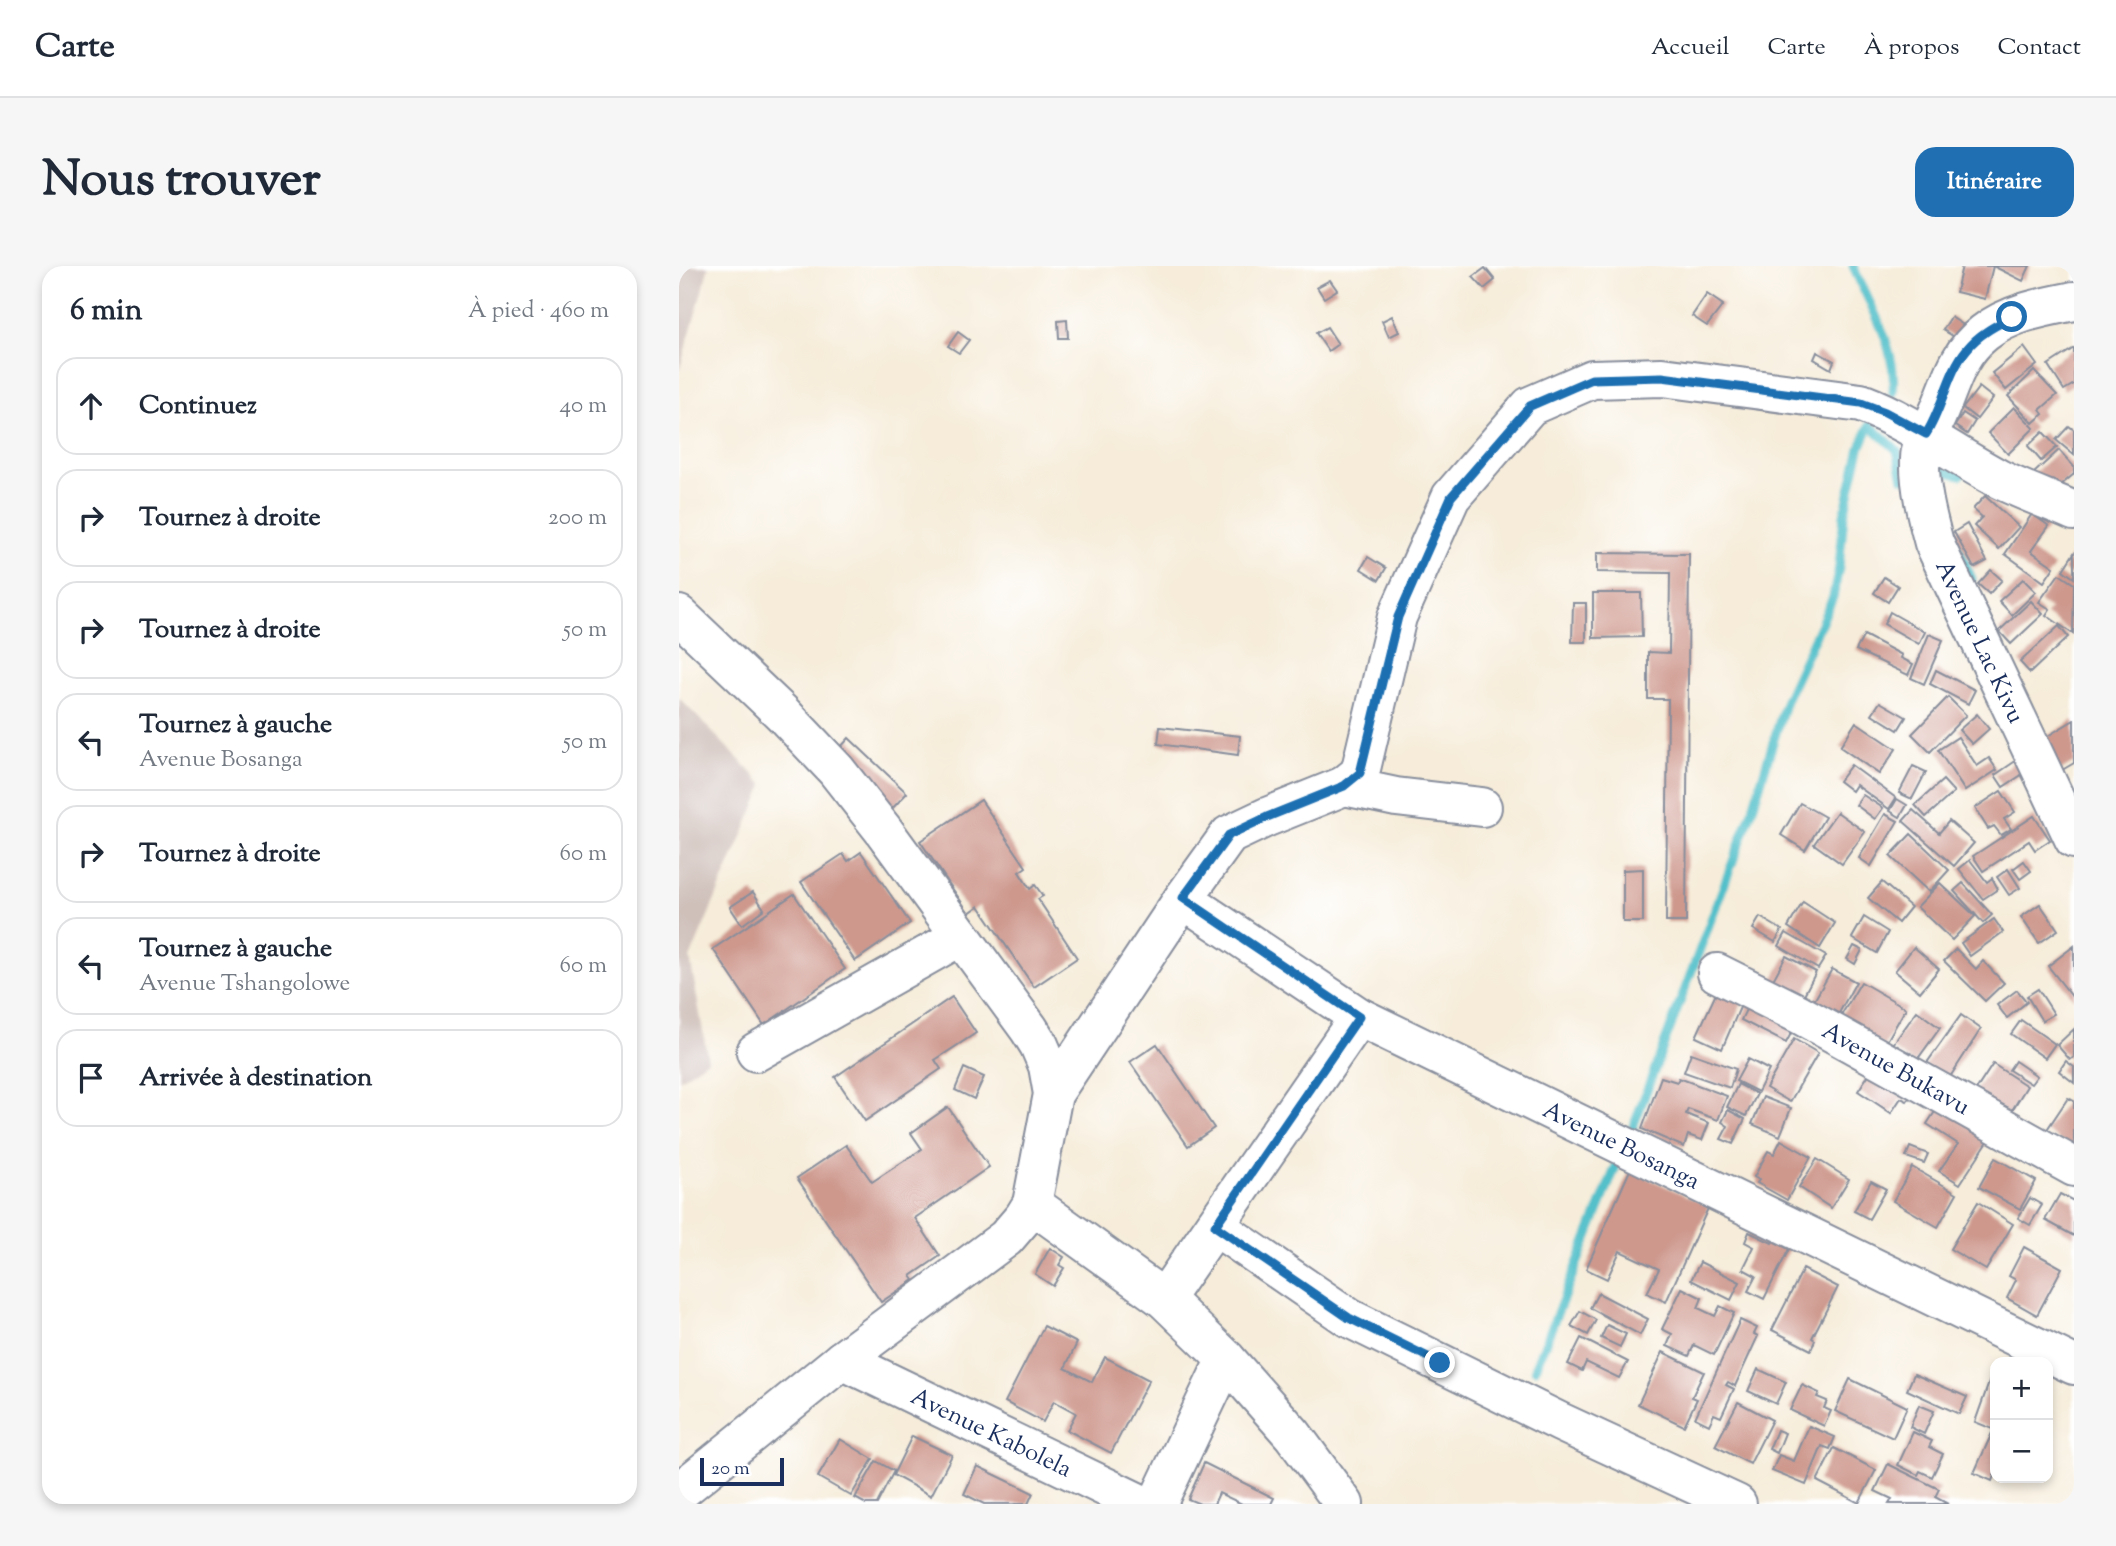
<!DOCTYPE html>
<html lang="fr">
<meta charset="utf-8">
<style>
:root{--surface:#fff;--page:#f6f6f7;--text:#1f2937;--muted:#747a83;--line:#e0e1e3;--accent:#1f6fb2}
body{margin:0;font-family:"Sorts Mill Goudy",serif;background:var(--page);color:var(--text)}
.controls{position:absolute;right:21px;bottom:21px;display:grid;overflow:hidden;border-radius:14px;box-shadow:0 4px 10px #0003}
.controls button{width:63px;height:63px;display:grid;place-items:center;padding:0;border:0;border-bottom:2px solid var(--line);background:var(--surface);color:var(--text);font:35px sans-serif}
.scale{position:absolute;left:21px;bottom:18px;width:84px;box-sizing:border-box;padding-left:7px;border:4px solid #1b2f5e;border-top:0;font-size:19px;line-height:24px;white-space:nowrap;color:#1b2f5e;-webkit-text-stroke:5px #fff;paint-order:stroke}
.stop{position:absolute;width:21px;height:21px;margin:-16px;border:5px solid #1f6fb2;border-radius:50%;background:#fff}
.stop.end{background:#1f6fb2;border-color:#fff;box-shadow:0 2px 7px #0008}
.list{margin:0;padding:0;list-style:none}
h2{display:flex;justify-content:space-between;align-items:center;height:91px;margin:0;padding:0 28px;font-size:30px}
h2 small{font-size:23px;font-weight:400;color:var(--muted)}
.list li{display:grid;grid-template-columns:46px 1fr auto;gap:21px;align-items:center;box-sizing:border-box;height:98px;margin:0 14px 14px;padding:0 14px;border:2px solid var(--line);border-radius:21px}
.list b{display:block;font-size:26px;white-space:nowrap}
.list p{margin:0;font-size:23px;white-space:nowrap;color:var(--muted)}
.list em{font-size:23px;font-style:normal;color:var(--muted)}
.icon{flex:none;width:38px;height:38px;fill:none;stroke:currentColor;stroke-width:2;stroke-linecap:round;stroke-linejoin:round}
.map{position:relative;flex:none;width:1395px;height:1238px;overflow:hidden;border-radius:21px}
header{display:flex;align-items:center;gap:42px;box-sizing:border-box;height:98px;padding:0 35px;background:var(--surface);border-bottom:2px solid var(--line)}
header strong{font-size:33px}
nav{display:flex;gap:38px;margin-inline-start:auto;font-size:24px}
.intro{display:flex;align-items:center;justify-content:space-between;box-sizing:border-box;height:168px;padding:0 42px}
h1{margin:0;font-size:49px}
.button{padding:18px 32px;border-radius:21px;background:var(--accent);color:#fff;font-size:24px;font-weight:700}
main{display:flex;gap:42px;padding:0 42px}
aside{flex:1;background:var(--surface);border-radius:21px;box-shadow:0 4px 10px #0003}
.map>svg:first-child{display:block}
</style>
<header>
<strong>Carte</strong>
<nav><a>Accueil</a><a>Carte</a><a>À propos</a><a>Contact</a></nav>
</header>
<div class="intro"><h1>Nous trouver</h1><a class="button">Itinéraire</a></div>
<main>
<aside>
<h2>6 min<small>À pied · 460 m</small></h2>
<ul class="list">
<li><svg class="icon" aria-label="ahead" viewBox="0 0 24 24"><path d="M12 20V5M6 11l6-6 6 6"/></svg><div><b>Continuez</b></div><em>40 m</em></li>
<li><svg class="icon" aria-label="right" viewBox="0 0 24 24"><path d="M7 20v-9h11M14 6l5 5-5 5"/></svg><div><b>Tournez à droite</b></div><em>200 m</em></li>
<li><svg class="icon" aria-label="right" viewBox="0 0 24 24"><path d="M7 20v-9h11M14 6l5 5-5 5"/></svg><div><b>Tournez à droite</b></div><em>50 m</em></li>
<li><svg class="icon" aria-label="left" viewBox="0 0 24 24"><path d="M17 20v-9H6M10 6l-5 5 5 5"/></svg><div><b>Tournez à gauche</b><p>Avenue Bosanga</p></div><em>50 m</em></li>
<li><svg class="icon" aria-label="right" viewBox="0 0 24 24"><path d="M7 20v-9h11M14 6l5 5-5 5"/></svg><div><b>Tournez à droite</b></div><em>60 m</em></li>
<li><svg class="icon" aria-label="left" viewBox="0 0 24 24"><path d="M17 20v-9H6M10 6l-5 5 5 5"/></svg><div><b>Tournez à gauche</b><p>Avenue Tshangolowe</p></div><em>60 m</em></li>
<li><svg class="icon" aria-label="arrive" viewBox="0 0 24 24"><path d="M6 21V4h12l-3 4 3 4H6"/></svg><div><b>Arrivée à destination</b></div></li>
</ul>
</aside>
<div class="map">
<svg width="1395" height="1238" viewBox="0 0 1395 1238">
<rect width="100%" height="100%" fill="#fff"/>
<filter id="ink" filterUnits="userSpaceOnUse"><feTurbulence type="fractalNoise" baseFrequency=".0143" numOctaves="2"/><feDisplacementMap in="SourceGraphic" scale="14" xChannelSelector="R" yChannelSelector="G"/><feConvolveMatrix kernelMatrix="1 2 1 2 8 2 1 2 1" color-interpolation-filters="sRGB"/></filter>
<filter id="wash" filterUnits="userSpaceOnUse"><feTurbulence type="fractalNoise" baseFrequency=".00686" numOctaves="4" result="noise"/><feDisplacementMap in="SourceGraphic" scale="28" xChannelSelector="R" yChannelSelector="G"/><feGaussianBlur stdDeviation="1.57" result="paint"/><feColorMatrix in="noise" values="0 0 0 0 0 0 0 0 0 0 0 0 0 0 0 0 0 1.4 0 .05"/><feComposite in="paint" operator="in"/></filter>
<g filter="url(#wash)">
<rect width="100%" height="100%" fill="#f6ecd9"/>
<g fill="#cfc0ba">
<path d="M0 0H30L0 106Z"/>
<path d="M0 432 85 519 11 692 29 794 0 814Z"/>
</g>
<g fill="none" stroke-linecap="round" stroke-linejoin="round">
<g stroke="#53c0ca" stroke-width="9">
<path d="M1174 0C1191 41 1219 81 1214 127"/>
<path d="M1251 202 1282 209"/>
<path d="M1267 255 1293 313"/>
<path d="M954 861 1074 542 1107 434 1154 331 1160 301 1165 249 1181 182 1191 159 1218 184 1224 212"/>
<path d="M856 1103 939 895"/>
</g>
</g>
<g id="blocks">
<g fill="#ce988d">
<path d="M1283 0H1314L1306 33 1277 26Z"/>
<path d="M1314 0H1351L1344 15Z"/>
<path d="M806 2 816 14 805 23 794 11Z"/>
<path d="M651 14 658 24 645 32 638 21Z"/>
<path d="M1028 28 1044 39 1028 60 1013 50Z"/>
<path d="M713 50 720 66 710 71 703 55Z"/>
<path d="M1272 51 1286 60 1279 73 1264 64Z"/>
<path d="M388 54 389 72H380L379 55Z"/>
<path d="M648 61 659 78 649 85 637 67Z"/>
<path d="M279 66 290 74 280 87 269 80Z"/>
<path d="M1345 81 1358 99 1327 124 1313 107Z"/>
<path d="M1395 82V118L1385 124 1369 99Z"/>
<path d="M1138 86 1155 95 1152 103 1135 93Z"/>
<path d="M1355 105 1378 129 1361 144 1364 148 1354 157 1329 130Z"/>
<path d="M1300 121 1314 132 1298 153 1284 142Z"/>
<path d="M1335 141 1355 162 1329 188 1309 167Z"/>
<path d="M1284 147 1296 155 1288 168 1276 160Z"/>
<path d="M1390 160 1395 164V189L1377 174Z"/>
<path d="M1364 166 1378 181 1362 195 1349 180Z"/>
<path d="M1380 184 1395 201V208L1382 219 1380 234 1355 207Z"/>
<path d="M1306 230 1340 261 1320 283 1295 260 1303 251 1294 243Z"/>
<path d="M1353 248 1370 260 1352 285 1375 301 1365 316 1326 288Z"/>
<path d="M1288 258 1308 295 1295 302 1275 266Z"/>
<path d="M918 287 1010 288 1007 656H987L989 433H969V386L990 387 991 307 918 306Z"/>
<path d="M1395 287V312L1384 304Z"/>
<path d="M689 291 707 302 700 314 682 303Z"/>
<path d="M1312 304 1323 314 1310 328 1299 318Z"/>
<path d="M1380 308 1395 318 1394 368 1367 349 1371 343 1360 336Z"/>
<path d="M1205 311 1219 320 1209 336 1195 327Z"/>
<path d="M1344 313 1357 326 1333 349 1320 335Z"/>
<path d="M914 327H962L963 371 914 372Z"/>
<path d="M1352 335 1364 348 1332 378 1320 365Z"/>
<path d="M894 337H907V376H893Z"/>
<path d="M1211 346 1246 366 1240 378 1205 358Z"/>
<path d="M1380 360 1389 371 1351 407 1341 396Z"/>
<path d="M1250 368 1264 374 1245 418 1232 412Z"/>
<path d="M1185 369 1223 389 1222 392 1234 398 1229 409 1177 384Z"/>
<path d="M1257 404 1296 424 1289 438 1251 418Z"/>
<path d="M1269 431 1287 449 1251 486 1233 468Z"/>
<path d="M1201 436 1227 451 1219 464 1193 448Z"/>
<path d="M1298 448 1310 463 1293 478 1280 464Z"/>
<path d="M1395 454V497L1373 510 1354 479Z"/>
<path d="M1177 456 1217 483 1200 508 1161 481Z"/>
<path d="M481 461 561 470 559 489 479 478Z"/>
<path d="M1279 471 1298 500 1310 492 1318 504 1286 525 1259 484Z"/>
<path d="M170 472 228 527 209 547 152 492Z"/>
<path d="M1341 492 1350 504 1324 521 1316 509Z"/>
<path d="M1172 499 1217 532 1210 543 1177 519 1173 525 1160 515Z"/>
<path d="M1234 500 1247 506 1233 533 1220 527Z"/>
<path d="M1264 514 1275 526 1247 551 1236 539Z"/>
<path d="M1322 525 1336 546 1325 553 1332 563 1322 569 1315 560 1309 563 1296 542Z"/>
<path d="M1184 529 1204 542 1196 553 1177 539Z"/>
<path d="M1218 533 1228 539 1221 551 1211 545Z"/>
<path d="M302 534 347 601 340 606 351 623 356 619 364 630 359 633 398 692 355 721 300 640 290 647 241 575Z"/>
<path d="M1121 537 1146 551 1126 584 1102 569Z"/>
<path d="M1234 544 1260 567 1270 555 1295 577 1275 600 1224 555Z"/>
<path d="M1158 546 1186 566 1163 598 1135 578Z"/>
<path d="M1206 548 1219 555 1192 600 1180 592Z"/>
<path d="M1355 550 1371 574 1356 584 1350 575 1304 605 1294 590Z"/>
<path d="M1232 568 1270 604 1250 626 1211 590Z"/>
<path d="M182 586 231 657 176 695 122 616 164 588 169 595Z"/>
<path d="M1291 594 1308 616 1313 612 1319 623 1304 633 1280 603Z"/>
<path d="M1345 595 1352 605 1341 613 1334 603Z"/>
<path d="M964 603V656H944V604Z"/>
<path d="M1329 603 1341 622 1330 629 1318 611Z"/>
<path d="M1203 616 1232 641 1219 657 1189 632Z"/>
<path d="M1261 617 1296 650 1273 674 1238 641Z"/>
<path d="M1284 617 1313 649 1304 657 1275 625Z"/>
<path d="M74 626 85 643 63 659 51 641Z"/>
<path d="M115 628 166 703 85 759 34 683Z"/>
<path d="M1124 636 1156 657 1141 682 1109 661Z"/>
<path d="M1361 638 1379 664 1360 677 1342 651Z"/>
<path d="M1081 651 1103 664 1096 676 1074 663Z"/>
<path d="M1185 651 1209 666 1198 687 1173 672Z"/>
<path d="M1315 653 1324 666 1291 690 1282 677Z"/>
<path d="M1107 667 1147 690 1139 703 1100 680Z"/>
<path d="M1175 680 1183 684 1176 698 1168 693Z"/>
<path d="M1395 680V733L1369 700Z"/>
<path d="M1235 681 1260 703 1241 726 1216 705Z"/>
<path d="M1277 683 1297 703 1304 695 1325 717 1306 735 1265 695Z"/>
<path d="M1107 690 1137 706 1119 740 1089 723Z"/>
<path d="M1153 703 1177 716 1154 758 1130 744Z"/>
<path d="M1182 716 1227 742 1205 780 1160 753Z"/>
<path d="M1040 721 1065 732 1043 783 1017 771Z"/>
<path d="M1359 723 1375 748 1363 755 1348 730Z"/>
<path d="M1338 724 1348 736 1328 752 1318 739Z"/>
<path d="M273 731 297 767 256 794 262 803 186 855 156 811Z"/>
<path d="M1072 733 1118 756 1107 777 1062 754Z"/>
<path d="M1238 745 1261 762 1235 798 1212 781Z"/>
<path d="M1282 749 1302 763 1269 814 1245 801Z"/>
<path d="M1342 754 1376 778 1366 792 1332 768Z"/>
<path d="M1395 763V791L1391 794 1378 779Z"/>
<path d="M1115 773 1139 787 1111 836 1087 822Z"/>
<path d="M478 778 535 862 509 880 451 796Z"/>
<path d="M1012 787 1057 803 1051 822 1005 806Z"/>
<path d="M1069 793 1090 804 1079 826 1057 815Z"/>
<path d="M1336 795 1358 810 1352 818 1330 804Z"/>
<path d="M1387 795 1395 801V817L1380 805Z"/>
<path d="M1314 798 1348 820 1330 849 1295 827Z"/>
<path d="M1196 799 1235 825 1228 835 1222 832 1212 847 1179 825Z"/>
<path d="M285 802 305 811 295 833 276 824Z"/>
<path d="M982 811 998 816 1000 812 1048 830 1039 854 1009 843 1007 848 1030 857 1023 874 1009 869 1005 881 963 863Z"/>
<path d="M1059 818 1078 828 1067 850 1048 841Z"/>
<path d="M1084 831 1112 842 1101 870 1073 858Z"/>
<path d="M1389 832 1395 835V877L1392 882 1367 865Z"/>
<path d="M269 841 310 901 236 952 261 990 232 1010 235 1014 202 1036 118 912 167 879 193 916 243 883 232 867Z"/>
<path d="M1259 841 1313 869 1281 918 1260 905 1279 878 1248 858Z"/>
<path d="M1049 844 1066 853 1054 878 1042 873 1049 860 1043 856Z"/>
<path d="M1102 874 1132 891 1108 934 1078 917 1080 914 1075 911 1089 885 1095 888Z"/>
<path d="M1231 881 1249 888 1245 897 1227 891Z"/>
<path d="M1316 892 1357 915 1341 943 1300 921Z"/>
<path d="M1138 893 1170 913 1152 942 1120 921Z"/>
<path d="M1233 901 1278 927 1259 961 1214 935Z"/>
<path d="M951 904 1030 940 987 1036 968 1027 980 1003 941 985 928 1013 907 1003Z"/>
<path d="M1192 915 1207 923 1190 953 1175 945Z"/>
<path d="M1381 928 1395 935V970L1366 954Z"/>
<path d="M1351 932 1363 939 1351 959 1339 952Z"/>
<path d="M1299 936 1334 958 1307 1004 1271 983Z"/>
<path d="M1070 966 1093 977 1094 975 1110 983 1085 1033 1069 1025 1077 1010 1064 1003 1075 981 1066 976Z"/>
<path d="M1345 981 1383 1002 1358 1049 1328 1032 1337 1014 1330 1010Z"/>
<path d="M371 982 385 991 380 999 385 1002 374 1020 356 1008Z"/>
<path d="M1021 996 1061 1016 1052 1034 1012 1014Z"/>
<path d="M1124 1003 1159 1021 1133 1072 1136 1074 1132 1084 1093 1064Z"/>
<path d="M1003 1022 1023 1032 1019 1042 1036 1050 1041 1040 1055 1047 1035 1089 1015 1079 1010 1090 988 1080 993 1068 983 1063Z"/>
<path d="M919 1027 969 1053 961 1069 911 1042Z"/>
<path d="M901 1045 917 1054 909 1069 892 1060Z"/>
<path d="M1061 1054 1078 1062 1075 1068 1079 1070 1056 1120 1049 1116 1047 1119 1055 1123 1042 1151 1035 1148 1030 1159 1016 1152Z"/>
<path d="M928 1059 947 1068 941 1081 922 1072Z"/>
<path d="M365 1060 398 1077 386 1102 413 1116 426 1091 470 1114 432 1187 388 1164 397 1147 375 1135 364 1156 326 1136Z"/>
<path d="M902 1072 949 1096 940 1112 907 1096 903 1105 889 1098Z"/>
<path d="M984 1086 1025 1106 1013 1131 1018 1133 1005 1160 959 1138Z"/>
<path d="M1079 1103 1107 1116 1097 1138 1069 1125Z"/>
<path d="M1235 1108 1288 1131 1280 1148 1228 1124Z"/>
<path d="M1312 1111 1316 1113V1164L1296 1156Z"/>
<path d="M1171 1113 1228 1141 1214 1172 1156 1145Z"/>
<path d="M1123 1119 1140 1127 1138 1131 1148 1135 1145 1142 1152 1145 1145 1160 1111 1144Z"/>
<path d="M1059 1136 1093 1154 1071 1198 1036 1180Z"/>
<path d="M1240 1139 1255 1145 1245 1168 1231 1161Z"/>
<path d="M1130 1160 1156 1171 1151 1183 1143 1180 1127 1219 1093 1205 1100 1189 1115 1195Z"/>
<path d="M1098 1164 1106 1167 1098 1187 1090 1183Z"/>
<path d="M1234 1166 1253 1175 1250 1181 1264 1188 1253 1211 1241 1205 1239 1209 1219 1199Z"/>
<path d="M1313 1167 1316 1169V1207L1313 1215 1295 1207Z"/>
<path d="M233 1170 273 1189 252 1230 214 1209Z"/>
<path d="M161 1173 194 1193 172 1230 139 1211Z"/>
<path d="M1155 1182 1197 1204 1180 1237 1138 1215Z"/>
<path d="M197 1195 215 1205 198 1238H187L176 1232Z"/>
<path d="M525 1197 595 1232 592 1238H563L540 1227 535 1238H521L509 1233Z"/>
<path d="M1209 1198 1260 1223 1256 1231 1269 1238H1210L1213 1233 1196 1225Z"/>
<path d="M298 1200 354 1227 349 1238H305L285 1228Z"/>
</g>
</g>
</g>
<g filter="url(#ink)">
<use href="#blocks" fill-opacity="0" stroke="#888e9c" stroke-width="2"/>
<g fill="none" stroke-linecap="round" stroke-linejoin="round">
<g stroke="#888e9c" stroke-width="42">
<g id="minor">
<path id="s1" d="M1395 35C1365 41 1330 47 1305 67 1275 91 1272 121 1256 154 1250 166 1241 178 1241 193 1240 220 1248 251 1255 277L1395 573"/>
<path d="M0 349 103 447 157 504 205 565 350 763 360 779 369 800 374 828 353 938 345 951 327 972 163 1094 0 1226"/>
<path d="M665 520 717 531 803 541"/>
<path id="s2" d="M504 633 680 751 1395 1099"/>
<path id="s3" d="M1038 707 1120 748 1395 901"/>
<path d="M77 786 282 670"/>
<path d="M374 828 504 633 550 569 588 551 665 520 681 507 718 351 772 231 851 140 913 113 983 111 1182 137C1232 156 1273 188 1320 213 1344 225 1370 234 1395 245"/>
<path d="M353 938 485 1033 547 1093 614 1169 665 1238"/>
<path d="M536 960 670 1052 881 1156 1058 1238"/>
<path d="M485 1033 680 751"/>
<path id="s4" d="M163 1094 462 1238"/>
<path d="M478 1238 547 1093"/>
</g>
</g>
<use href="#minor" stroke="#fff" stroke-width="38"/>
</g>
</g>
<g fill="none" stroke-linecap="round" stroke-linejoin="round" filter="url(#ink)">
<path stroke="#1f6fb2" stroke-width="9" d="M761 1097 670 1052 536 960 680 751 504 632 550 569 588 551 665 520 681 507 719 351 772 231 851 140 913 113 983 111 1182 137 1206 146 1247 168C1264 142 1268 107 1288 83 1300 68 1316 60 1333 51"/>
</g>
<g text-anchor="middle" stroke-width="5" stroke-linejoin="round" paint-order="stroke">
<g font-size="24" fill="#1b2f5e" stroke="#fff">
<text dy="8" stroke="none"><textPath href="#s1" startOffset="434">Avenue Lac Kivu</textPath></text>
<text dy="8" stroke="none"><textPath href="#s3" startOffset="203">Avenue Bukavu</textPath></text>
<text dy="8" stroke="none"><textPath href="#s2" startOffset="504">Avenue Bosanga</textPath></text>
<text dy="8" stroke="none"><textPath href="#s4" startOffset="166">Avenue Kabolela</textPath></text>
</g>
</g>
</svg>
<div class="controls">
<button>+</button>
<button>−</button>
</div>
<div class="scale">20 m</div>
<div class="stop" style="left:1333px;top:51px"></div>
<div class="stop end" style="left:761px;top:1097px"></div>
</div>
</main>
